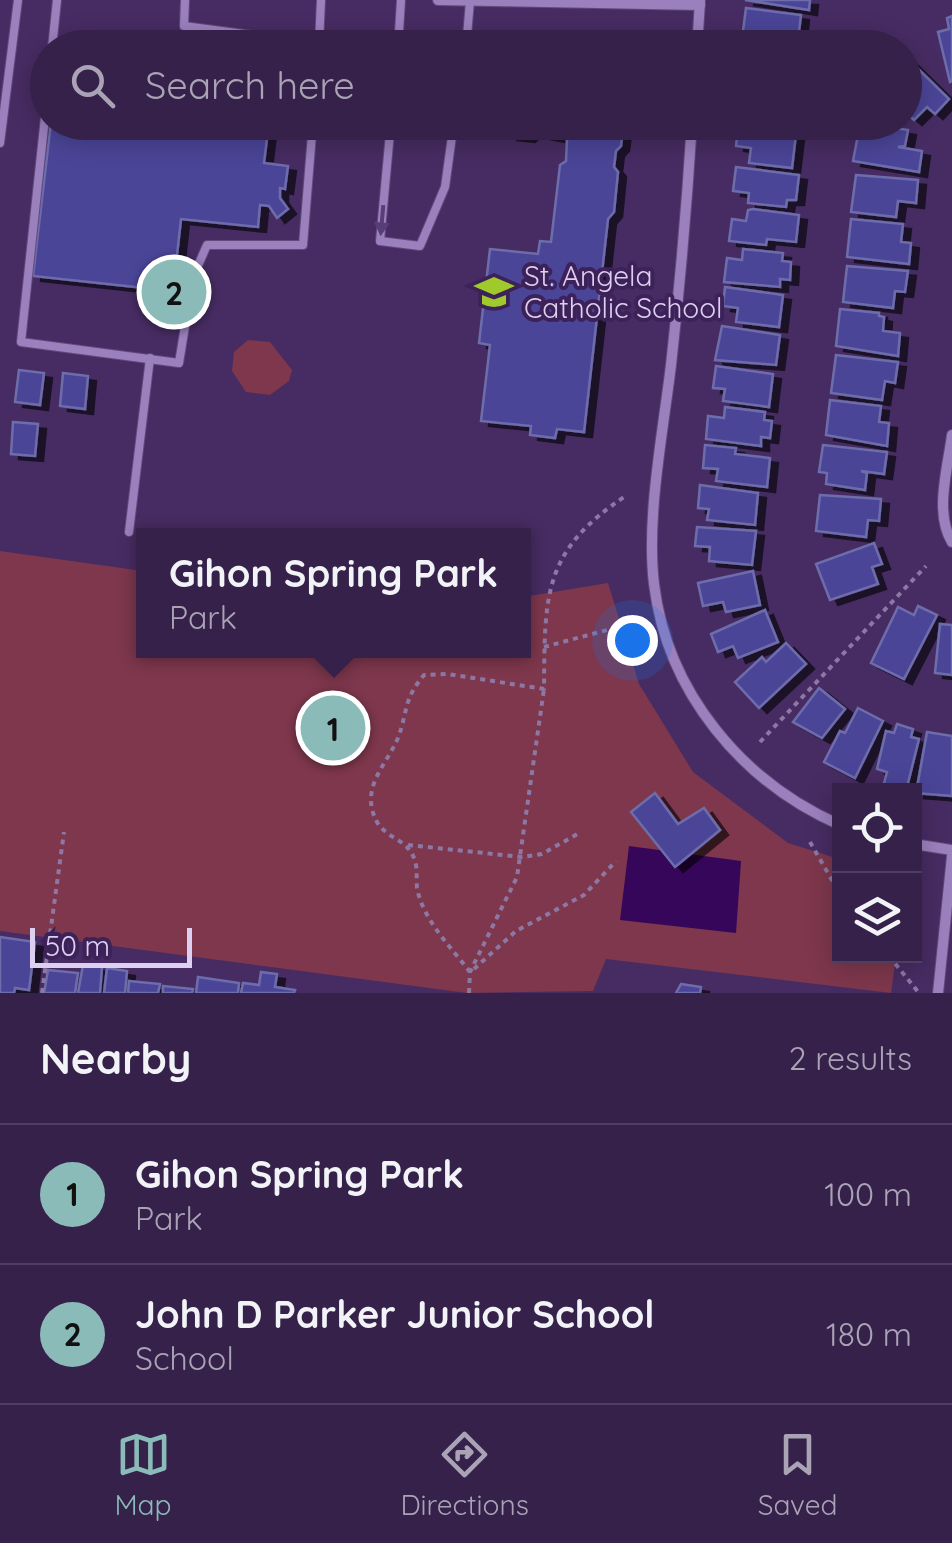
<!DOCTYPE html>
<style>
:root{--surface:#35214a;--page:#3d2951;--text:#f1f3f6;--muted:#aaa3b5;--line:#4f3e62;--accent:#8bbbb9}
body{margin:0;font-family:Quicksand,sans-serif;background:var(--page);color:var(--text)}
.controls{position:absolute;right:30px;bottom:30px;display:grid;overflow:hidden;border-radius:0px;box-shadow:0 5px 25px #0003}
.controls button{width:90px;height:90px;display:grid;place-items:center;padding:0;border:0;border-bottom:2px solid var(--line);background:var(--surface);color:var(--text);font:50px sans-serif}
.scale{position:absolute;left:30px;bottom:25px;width:162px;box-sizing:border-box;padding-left:10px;border:5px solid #ddcff0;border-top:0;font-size:28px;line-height:35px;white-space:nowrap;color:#ddcff0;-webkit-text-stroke:8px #3c2258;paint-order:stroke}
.you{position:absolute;left:632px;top:640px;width:35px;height:35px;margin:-25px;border:8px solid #fff;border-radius:50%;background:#1a73e8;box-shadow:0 0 0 15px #1a73e833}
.badge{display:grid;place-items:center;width:65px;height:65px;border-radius:50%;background:var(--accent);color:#111;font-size:32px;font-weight:700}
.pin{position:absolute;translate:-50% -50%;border:5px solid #fff;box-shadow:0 2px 10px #0006}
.popup{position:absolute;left:136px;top:528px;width:395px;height:130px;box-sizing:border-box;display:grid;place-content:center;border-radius:0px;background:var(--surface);filter:drop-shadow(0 2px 8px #0005);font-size:32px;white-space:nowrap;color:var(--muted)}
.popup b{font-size:38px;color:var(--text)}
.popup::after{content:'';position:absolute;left:50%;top:100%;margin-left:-20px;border:20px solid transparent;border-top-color:var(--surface)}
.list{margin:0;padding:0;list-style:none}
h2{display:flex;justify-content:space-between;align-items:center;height:130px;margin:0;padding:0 40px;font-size:42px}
h2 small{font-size:32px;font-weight:400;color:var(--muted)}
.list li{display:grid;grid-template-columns:65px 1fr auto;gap:30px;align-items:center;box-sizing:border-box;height:140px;padding:0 40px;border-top:2px solid var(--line)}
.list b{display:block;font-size:38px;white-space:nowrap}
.list p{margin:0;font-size:32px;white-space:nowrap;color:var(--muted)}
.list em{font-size:32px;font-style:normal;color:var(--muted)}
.icon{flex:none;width:55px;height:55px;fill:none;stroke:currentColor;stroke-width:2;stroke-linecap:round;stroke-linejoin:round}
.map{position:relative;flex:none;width:952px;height:993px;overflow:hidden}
.search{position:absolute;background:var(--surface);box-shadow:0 5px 25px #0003;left:30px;right:30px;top:30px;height:110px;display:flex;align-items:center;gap:25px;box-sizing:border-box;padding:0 35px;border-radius:55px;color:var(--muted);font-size:38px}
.sheet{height:410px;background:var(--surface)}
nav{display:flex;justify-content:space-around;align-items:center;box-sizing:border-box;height:140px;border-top:2px solid var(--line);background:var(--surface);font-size:28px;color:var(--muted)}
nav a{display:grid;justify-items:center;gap:5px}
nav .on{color:var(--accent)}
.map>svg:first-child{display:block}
</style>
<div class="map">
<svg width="952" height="993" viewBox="0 0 952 993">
<defs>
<filter id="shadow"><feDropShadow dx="8" dy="5" stdDeviation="0" flood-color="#0009"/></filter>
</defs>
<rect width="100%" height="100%" fill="#472c63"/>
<g fill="#7e374c">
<path d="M248 340 270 342 292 370 289 381 270 395 246 392 232 371 234 352Z"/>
<path d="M0 551 143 571V650H523V597L608 583 639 684 693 772 788 843 839 859 840 956H896L891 993 606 959 593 991 467 993 0 931Z"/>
</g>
<path fill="#36065a" d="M629 846 741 861 736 933 620 920Z"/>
<g fill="#4c4498" stroke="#6e6dab" stroke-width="2.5" filter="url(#shadow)">
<path d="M745 0H810L809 10Z"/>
<path d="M746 8 801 15 797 48 758 44 759 33 743 31Z"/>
<path d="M952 16V81L950 82 938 32 949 29 947 18Z"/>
<path d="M905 56 949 99 935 114 927 107 914 120 904 111Z"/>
<path d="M51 122H269L264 163 288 166 285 189 280 188V198L288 209 277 218 269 206 260 205 258 227 181 219 173 291 33 276Z"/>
<path d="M466 122H624L621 146 616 151 614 167 618 172 614 212 608 219 584 432 557 429 555 438 530 435 531 426 481 421 490 345 479 343 490 249 538 254 540 241 551 242 560 165 566 161 567 139 532 132 527 137 509 135 506 131 469 127Z"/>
<path d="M753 122H792V129Z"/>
<path d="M869 124 908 130 905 146 898 147 922 151 919 172 853 161 858 135 867 137Z"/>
<path d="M738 128 796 134 792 168 749 163 751 148 736 146Z"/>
<path d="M736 167 799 175 796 200H787L786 207 748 203 749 193 733 191Z"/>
<path d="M856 175 918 180 916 203 898 201 896 217 851 212Z"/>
<path d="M753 209 799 215 796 242 767 239 766 245 729 241 732 219 746 221 748 210Z"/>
<path d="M851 219 903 224 901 242 911 243 909 264 847 257Z"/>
<path d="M743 249 783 253 782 261 791 262 790 280 780 279V287L724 282 727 258 742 260Z"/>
<path d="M847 266 908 271 905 292 895 291 893 308 843 302Z"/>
<path d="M725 287 783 295 779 327 736 322 738 308 723 306Z"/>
<path d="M840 309 879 313V316L884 317 883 331 900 333 898 356 836 346Z"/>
<path d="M722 326 780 335 776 365 715 360Z"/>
<path d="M836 355 898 362 895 383 885 381 882 400 831 393Z"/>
<path d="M716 366 773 374 769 407 723 401 725 389 713 388Z"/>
<path d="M19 370 44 373 40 405 15 402Z"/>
<path d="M63 373 88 376 85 409 60 406Z"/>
<path d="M830 400 881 406 879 422 889 423 887 446 826 435Z"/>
<path d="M725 407 765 412 764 420 772 421 770 438 761 437V446L706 439 708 416 724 418Z"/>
<path d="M13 422 38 424 35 456 11 454Z"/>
<path d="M705 445 736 448 735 454 770 458 767 487 716 481 718 469 703 468Z"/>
<path d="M823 445 887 452 884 474 861 471 867 473 865 490 826 484 827 473 819 472Z"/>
<path d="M700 485 758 493 755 525 707 520 709 509 698 508Z"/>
<path d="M820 495 881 499 879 521 868 520 866 537 816 531Z"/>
<path d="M697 527 756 531 752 565 709 561 710 547 695 546Z"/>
<path d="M874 543 882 564 872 567 878 584 830 600 816 564Z"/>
<path d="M753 571 760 605 726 612 723 602 703 606 698 583Z"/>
<path d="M918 606 937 615 904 679 871 663 898 607 914 615Z"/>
<path d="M765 610 778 642 738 658 733 646 718 652 711 634Z"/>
<path d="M940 624 952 625V675L935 673Z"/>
<path d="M786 643 806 664 759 708 735 682 762 657 766 662Z"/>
<path d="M819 688 845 709 822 738 793 722Z"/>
<path d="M858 708 883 721 855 778 824 762 840 731 845 733Z"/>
<path d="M897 724 913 729 911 737 919 739 906 791 883 787 887 772 877 769 886 731 894 733Z"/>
<path d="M927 732 952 736V796L916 793Z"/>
<path d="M655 793 678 824 704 808 720 830 675 867 631 812Z"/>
<path d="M0 937 35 942 29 990 15 988 14 993H0Z"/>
<path d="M83 965 102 967 100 993H78Z"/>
<path d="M107 968 127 971 125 993H104Z"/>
<path d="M48 970 78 973 75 993H44Z"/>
<path d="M261 972 277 974 275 987 295 990 294 993H241L243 983 259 985Z"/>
<path d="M198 977 239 983 238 993H196Z"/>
<path d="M129 981 160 984 158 993H128Z"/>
<path d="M681 984 701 987 700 993H676Z"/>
<path d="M163 986 193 989 192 993H163Z"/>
</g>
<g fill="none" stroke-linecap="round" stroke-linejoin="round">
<g stroke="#624a7a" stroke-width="10">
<g id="service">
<path d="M185 0 184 26 319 44 321 0"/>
<path d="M52 48 57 0"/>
<path d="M398 48 401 0"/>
<path d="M466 48 470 1"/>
<path d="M48 89 21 342 179 363 193 277 207 245H303L313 122"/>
<path d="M391 122 380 241 420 246 445 187 454 122"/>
<path d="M0 143 18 0"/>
<path d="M129 532 150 358"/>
</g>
</g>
<g stroke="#624a7a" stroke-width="12">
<g id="minor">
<path d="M438 0 700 5"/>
<path d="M697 48 700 1"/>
<path d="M692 122C687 204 680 284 671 365 663 432 646 518 654 584 667 692 742 782 840 825"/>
<path d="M952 435C948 467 934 513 952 542"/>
<path d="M914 844 952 850"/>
<path d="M938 993 952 856"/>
</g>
</g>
<g stroke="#8d78a5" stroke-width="4" stroke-dasharray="5 5" stroke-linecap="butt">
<path d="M544 647 633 623"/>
<path d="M760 742 926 566"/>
<path d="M810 842 840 894"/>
<path d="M408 845 522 857 542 854 581 832"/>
<path d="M889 956 919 993"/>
<path d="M474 969 516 931 584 895 616 861"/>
<path d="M470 972C451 947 423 920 417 888 416 878 418 867 414 858 407 839 387 839 377 822 359 788 386 766 398 738 408 711 403 700 424 675L448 674 544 689C545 595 542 551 627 495"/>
<path d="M42 993 64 832"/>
<path d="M469 993 470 972 517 877 544 689"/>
</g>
<use href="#service" stroke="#9b80be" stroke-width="8"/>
<use href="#minor" stroke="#9b80be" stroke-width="10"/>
</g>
<defs><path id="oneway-solid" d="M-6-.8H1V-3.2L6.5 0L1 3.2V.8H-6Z" transform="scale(2.5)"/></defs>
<use fill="#583e77" href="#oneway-solid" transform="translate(382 220) rotate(95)"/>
<defs>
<g id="school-bare" transform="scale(3)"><path d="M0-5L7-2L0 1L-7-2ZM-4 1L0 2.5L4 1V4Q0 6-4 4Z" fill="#a0c92c" stroke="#3c2258" stroke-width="2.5" paint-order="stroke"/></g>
</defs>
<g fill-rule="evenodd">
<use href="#school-bare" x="494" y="292"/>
</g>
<g text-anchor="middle" stroke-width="8" stroke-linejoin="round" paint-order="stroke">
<g font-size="28" fill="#ddcff0" stroke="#3c2258" text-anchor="start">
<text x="524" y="286">St. Angela<tspan x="524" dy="32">Catholic School</tspan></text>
</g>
</g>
</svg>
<div class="controls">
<button><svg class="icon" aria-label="locate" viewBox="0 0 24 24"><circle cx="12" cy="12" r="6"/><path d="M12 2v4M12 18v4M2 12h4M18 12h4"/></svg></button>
<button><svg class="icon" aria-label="layers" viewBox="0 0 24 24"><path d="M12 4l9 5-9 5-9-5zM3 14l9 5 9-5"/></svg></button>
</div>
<div class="scale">50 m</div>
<div class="you"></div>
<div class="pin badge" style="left:333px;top:728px">1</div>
<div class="popup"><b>Gihon Spring Park</b>Park</div>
<div class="pin badge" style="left:174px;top:292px">2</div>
<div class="search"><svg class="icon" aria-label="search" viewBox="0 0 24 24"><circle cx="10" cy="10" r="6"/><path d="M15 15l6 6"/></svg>Search here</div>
</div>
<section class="sheet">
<h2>Nearby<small>2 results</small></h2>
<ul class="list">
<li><span class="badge">1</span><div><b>Gihon Spring Park</b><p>Park</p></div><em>100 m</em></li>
<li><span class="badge">2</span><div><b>John D Parker Junior School</b><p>School</p></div><em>180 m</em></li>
</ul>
</section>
<nav>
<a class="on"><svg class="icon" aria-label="map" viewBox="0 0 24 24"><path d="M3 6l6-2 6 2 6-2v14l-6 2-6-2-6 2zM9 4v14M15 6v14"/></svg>Map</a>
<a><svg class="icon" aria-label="directions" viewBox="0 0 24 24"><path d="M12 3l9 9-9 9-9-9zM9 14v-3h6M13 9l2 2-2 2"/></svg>Directions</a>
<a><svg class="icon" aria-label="saved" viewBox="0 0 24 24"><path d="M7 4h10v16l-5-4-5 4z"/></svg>Saved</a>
</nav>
